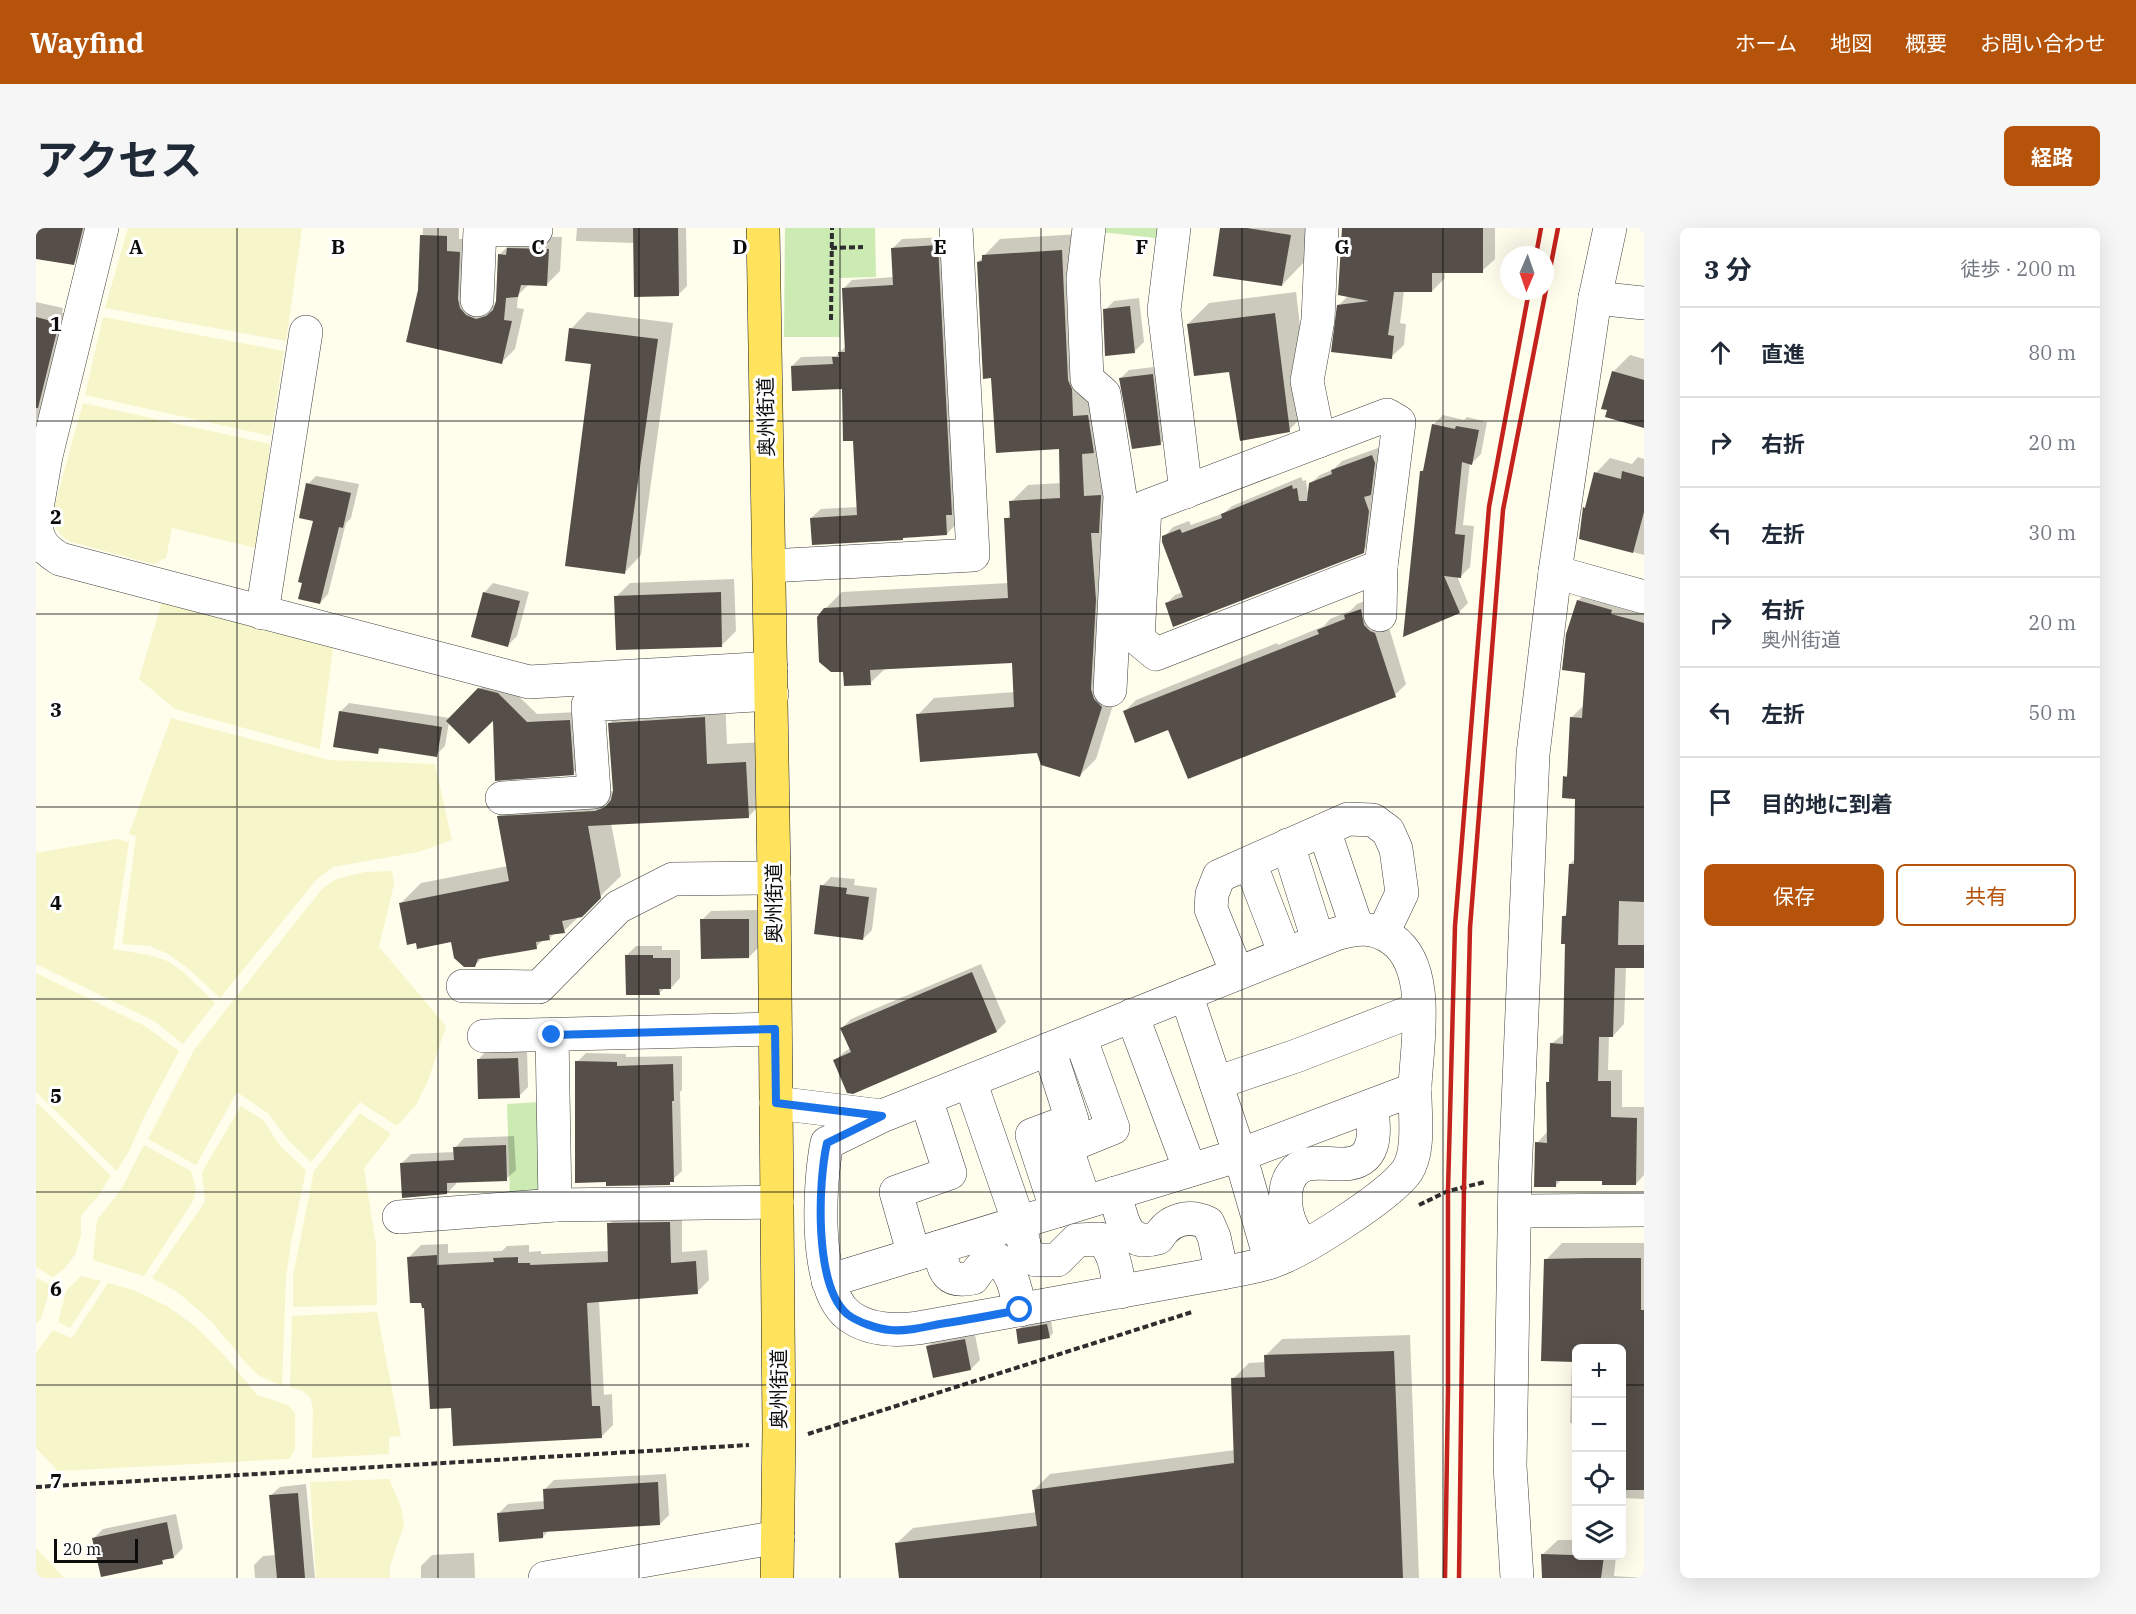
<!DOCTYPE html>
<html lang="ja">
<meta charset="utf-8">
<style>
:root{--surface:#fff;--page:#f6f6f7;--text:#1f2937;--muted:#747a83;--line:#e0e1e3;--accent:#b45309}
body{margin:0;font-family:"IBM Plex Serif","Noto Sans JP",serif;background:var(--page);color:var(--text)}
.controls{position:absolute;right:18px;bottom:18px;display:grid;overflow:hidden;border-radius:9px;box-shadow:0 6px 24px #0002}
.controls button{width:54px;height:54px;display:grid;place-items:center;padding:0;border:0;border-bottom:2px solid var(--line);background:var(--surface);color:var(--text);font:30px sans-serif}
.compass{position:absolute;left:1464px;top:18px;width:54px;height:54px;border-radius:50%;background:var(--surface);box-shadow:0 6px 24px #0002;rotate:182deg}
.scale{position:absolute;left:18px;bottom:15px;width:84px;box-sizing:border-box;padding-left:6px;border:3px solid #0c0c0c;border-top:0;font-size:16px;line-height:21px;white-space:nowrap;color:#0c0c0c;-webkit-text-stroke:4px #fff;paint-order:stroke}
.stop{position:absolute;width:18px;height:18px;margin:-14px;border:4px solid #1a73e8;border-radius:50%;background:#fff}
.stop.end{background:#1a73e8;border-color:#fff;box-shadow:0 2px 6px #0008}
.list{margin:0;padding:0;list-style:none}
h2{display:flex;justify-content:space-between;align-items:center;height:78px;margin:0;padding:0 24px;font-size:26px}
h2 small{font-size:20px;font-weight:400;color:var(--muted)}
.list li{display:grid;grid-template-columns:39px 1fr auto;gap:18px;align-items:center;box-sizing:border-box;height:90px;padding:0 24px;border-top:2px solid var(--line)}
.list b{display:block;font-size:22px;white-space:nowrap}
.list p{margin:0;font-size:20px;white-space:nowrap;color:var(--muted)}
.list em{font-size:20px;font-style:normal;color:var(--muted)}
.actions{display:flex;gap:12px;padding:18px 24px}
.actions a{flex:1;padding:14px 0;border:2px solid var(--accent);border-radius:9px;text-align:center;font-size:21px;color:var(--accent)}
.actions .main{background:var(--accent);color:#fff}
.icon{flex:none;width:33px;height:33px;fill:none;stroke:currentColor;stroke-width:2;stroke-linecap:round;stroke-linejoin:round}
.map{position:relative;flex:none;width:1608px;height:1350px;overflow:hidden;border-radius:9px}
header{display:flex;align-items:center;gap:36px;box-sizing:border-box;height:84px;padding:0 30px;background:var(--accent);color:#fff}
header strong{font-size:28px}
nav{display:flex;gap:33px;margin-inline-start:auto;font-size:21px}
.intro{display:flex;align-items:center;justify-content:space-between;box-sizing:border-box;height:144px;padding:0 36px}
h1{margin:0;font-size:42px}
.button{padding:15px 27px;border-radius:9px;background:var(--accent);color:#fff;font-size:21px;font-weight:700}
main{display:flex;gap:36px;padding:0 36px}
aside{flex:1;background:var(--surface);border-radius:9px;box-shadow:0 6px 24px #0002}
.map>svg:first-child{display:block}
</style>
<header>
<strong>Wayfind</strong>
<nav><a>ホーム</a><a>地図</a><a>概要</a><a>お問い合わせ</a></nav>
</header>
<div class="intro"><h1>アクセス</h1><a class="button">経路</a></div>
<main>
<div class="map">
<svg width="1608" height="1350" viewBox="0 0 1608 1350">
<rect width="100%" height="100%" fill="#fffdec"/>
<g fill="#f6f6ca">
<path d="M92 0H266L250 113 69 80Z"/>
<path d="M67 89 248 123 235 208 49 167Z"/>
<path d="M47 175 234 216 224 321 136 300 130 330 117 336 35 314 26 308 19 299 16 287Z"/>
<path d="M126 374 297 420 284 521 139 481 103 451Z"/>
<path d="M135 490 293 532 399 536 416 612 382 624 297 639 281 651 184 770 154 742 132 726 114 718 86 716 100 608 93 606Z"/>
<path d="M80 611 93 614 77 721 113 727 131 733 146 743 179 775 147 816 118 793 0 736V625Z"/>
<path d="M356 643 358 656 343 719 410 798 392 853 380 877 361 898 324 874 275 934 253 913 233 886 201 864 160 937 112 911 158 822 286 661 300 651 329 644Z"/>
<path d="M0 745 107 797 143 823 108 889 94 921 81 943 0 864Z"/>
<path d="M0 874 75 948 62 968 45 988V1007L40 1025 29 1040 17 1049 0 1039Z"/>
<path d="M205 878 227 892 245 919 270 942 255 1015 250 1049 246 1158 222 1147 210 1135 175 1093 140 1063 116 1050 169 974 166 944Z"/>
<path d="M324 885 355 906 328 940 340 1017 341 1077 257 1079V1048L278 943Z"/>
<path d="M108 917 155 943 160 961 157 973 108 1048 57 1032 61 992 86 960Z"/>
<path d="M45 1048 65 1053 34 1100 22 1094 30 1063Z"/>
<path d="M0 1050 15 1057 5 1091 0 1095Z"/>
<path d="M72 1055 100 1063 131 1078 159 1098 188 1127 221 1167 252 1177 259 1185V1222L253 1231 22 1243 0 1220V1125L17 1102 36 1110Z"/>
<path d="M341 1084 365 1208 353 1209V1226L276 1230 277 1180 274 1169 265 1162 254 1159 256 1088Z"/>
<path d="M353 1251 365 1279 368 1297 354 1338V1350H280L274 1254Z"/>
<path d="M0 1320 28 1350H0Z"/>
</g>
<g fill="#ccebb3">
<path d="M749 0H839L840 49 803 50 804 109H748Z"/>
<path d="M1065 0H1129L1128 11 1065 4Z"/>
<path d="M503 874 507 968 474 969 471 876Z"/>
</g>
<g fill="#0003">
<path d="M0 0H53L46 26 37 36 0 29Z"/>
<path d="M387 0H423V11H437L453 78 460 77 463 27 476 14 485 8 526 9 524 43 511 56 494 55 482 67 481 80 488 81 479 121 466 134 384 63Z"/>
<path d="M541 0H650L651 58 642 67 599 15 540 13Z"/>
<path d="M1186 0H1277L1272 30 1246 57Z"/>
<path d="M1307 0H1459V31L1446 43H1408L1409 50 1396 63H1368L1364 95 1370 96 1368 117 1355 129 1303 77 1313 67Z"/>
<path d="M1043 6 1065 252 1081 251 1082 461 1060 531 1043 548 1002 523 882 487 898 470 979 464 977 433 850 440 834 455 808 442 789 381 806 364 973 355 970 291 976 285 975 274 992 257 1025 255 1024 219 956 149 942 34 964 11Z"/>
<path d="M911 9 920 296 911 306 869 308 867 310 775 290 785 281 822 279 818 211 807 159 756 138 765 129 800 128 810 118 807 61 816 52 858 49 857 20 866 11Z"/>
<path d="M1260 64 1274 181 1253 202 1152 96 1173 75Z"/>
<path d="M1103 70 1108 114 1099 123 1069 82 1078 73Z"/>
<path d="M0 74 27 80 26 85 32 86 7 185 0 192Z"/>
<path d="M551 84 637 95 605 327 589 344 557 135 535 101Z"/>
<path d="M1594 127 1608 131V198L1577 144Z"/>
<path d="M1126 138 1134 206 1125 215 1084 151 1093 142Z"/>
<path d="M1407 187 1428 192 1431 189 1451 194 1445 226 1436 235 1434 234 1427 297 1438 298 1434 339 1425 348H1421L1432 375 1423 384 1368 406 1385 244 1389 240 1398 196Z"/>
<path d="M1345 219 1344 256 1337 262 1341 274 1336 314 1327 323 1130 376 1139 367 1147 364 1128 309 1137 299 1153 293 1155 297 1188 285 1196 278 1265 249 1267 253 1270 252 1272 266 1274 256 1284 247 1298 241 1306 233Z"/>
<path d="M1602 229 1608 231V327L1544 310 1549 280 1560 245 1574 230 1596 236Z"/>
<path d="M280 248 323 256 315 290 310 295 292 366 284 375 279 292 272 256Z"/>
<path d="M698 351 700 403 686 417 580 369 594 355Z"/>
<path d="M457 355 493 364 481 408 472 417 448 365Z"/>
<path d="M1553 361 1608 381V739L1590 738 1588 796 1577 808H1573L1572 842H1586V879H1608V947L1600 956 1567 952 1526 951 1520 957 1501 915 1512 903V855L1515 852V816L1529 805 1530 715 1527 689 1532 684 1534 636 1539 631 1541 569 1529 549 1533 545 1536 489 1547 478 1551 444 1542 373Z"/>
<path d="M1337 370 1351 393 1370 456 1359 467 1133 500 1089 483 1100 472 1241 415 1242 417 1288 398 1294 391 1314 383 1321 376Z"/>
<path d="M453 452 471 457 501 486 543 484 546 536 537 545 458 490 413 494 409 518 400 527 347 519 341 524 304 484 313 475 414 490Z"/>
<path d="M689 469 691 516 730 514 733 568 712 589 575 595 585 648 528 703 519 705 514 710 508 711 500 719 447 729 438 738 416 712 364 676 385 655 472 638 463 588 483 568 578 563 574 495 594 475Z"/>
<path d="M795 649 819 651 818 657 841 660 836 702 827 711 786 658Z"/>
<path d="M721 682 722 720 713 729 666 692 675 683Z"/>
<path d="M600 718H626V722H644V750L635 760H629L623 765 591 727Z"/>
<path d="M945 736 970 794 961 803 817 864 799 833 808 824 815 820 806 800 815 791Z"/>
<path d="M491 821 492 859 483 868 442 832 451 822Z"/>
<path d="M550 825 590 826V829L646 828V862L644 864 646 943 633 955 571 953 541 834Z"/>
<path d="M478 908 480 942 470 951 420 953V956L411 965 366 935 375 926 419 924V920L428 910Z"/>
<path d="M646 983V1024L671 1022 673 1052 661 1064 563 1073 568 1167 576 1166 577 1197 565 1209 416 1178 389 1078 373 1029 385 1017 412 1016V1025L466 1023 471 1018 493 1017V1024L505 1023V1026L573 1023V996L585 984Z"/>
<path d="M1526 1015H1608V1271L1586 1270V1120H1540V1196L1534 1195 1536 1132 1510 1032Z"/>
<path d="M1015 1092 1017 1105 1013 1109 982 1102 986 1098Z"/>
<path d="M938 1102 944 1132 935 1141 892 1118 901 1109Z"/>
<path d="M1374 1107 1383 1350H865L860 1316 877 1300 1001 1284 998 1262 1014 1246 1199 1222 1197 1151 1213 1135 1230 1134V1127L1246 1111Z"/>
<path d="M630 1246 633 1287 624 1296 513 1302 507 1309 463 1285 472 1276 509 1273V1261L518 1252Z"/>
<path d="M270 1256 279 1350H219L218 1337 227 1328 240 1327 234 1268 244 1259Z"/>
<path d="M140 1286 147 1320 138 1329 131 1330 126 1334 58 1310 67 1301Z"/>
<path d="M1522 1312H1540V1328H1580L1578 1348 1608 1350H1507V1326Z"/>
<path d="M438 1325 439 1350H385V1338L396 1327Z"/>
</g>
<g fill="#564e48">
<path d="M0 0H47L38 37 0 31Z"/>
<path d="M597 0H642L643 68 598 69Z"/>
<path d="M1184 0H1211L1255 7 1246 58 1177 48Z"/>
<path d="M1306 0H1447V45H1396V64H1358L1352 107 1358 108 1356 131 1295 124 1301 77 1333 73 1302 67Z"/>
<path d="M384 7 411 8V23L424 24 422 71 424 80 430 87 440 91 450 88 457 82 460 73 462 26 470 27 471 20 513 21 511 58 485 57 482 69 470 70 468 92 476 93 466 136 370 114 382 62Z"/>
<path d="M902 17 916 287H910L911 307 867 310V312L776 317 774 290 821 287 817 213H807L806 161 756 163 755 138 797 136 796 129H803L802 124H809L806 60 857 57 855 20Z"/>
<path d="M1026 22 1032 152 1036 161 1037 188 1052 187 1058 225 1046 226 1048 268 1065 267V269L1063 305H1055L1060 372 1055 461 1058 471 1066 479 1044 549 1005 537 1001 525 884 534 880 486 978 479 976 435 834 442 835 457 808 458 807 444H795L783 434 781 389 788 380 972 370 968 290H974L973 273 1024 270 1023 221 960 225 955 150 947 151 941 34 946 33V27Z"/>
<path d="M1094 78 1099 125 1069 128 1067 81Z"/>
<path d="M1239 85 1254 204 1204 213 1193 144 1158 148 1151 96Z"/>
<path d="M0 89 23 95 2 180H0Z"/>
<path d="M533 100 622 111 589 346 529 338 555 136 529 133Z"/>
<path d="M1576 143 1608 152V200L1569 189 1571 182 1565 181Z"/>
<path d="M1117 146 1125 217 1096 221 1083 150Z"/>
<path d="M1396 196 1419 201 1420 198 1443 202 1436 237 1426 234 1419 306 1429 307 1425 350 1408 348 1424 385 1367 409 1384 243H1387Z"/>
<path d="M1336 227 1339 235 1335 267 1328 269 1333 283 1328 325 1137 399 1129 375 1147 369 1126 314V308L1144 301 1146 305 1186 290 1185 286 1256 257 1257 261 1261 260 1263 273H1271L1273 255 1296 246 1295 242Z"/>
<path d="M1586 243 1608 249V284L1597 325 1543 311 1547 279 1549 280 1558 244 1585 251Z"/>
<path d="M270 255 315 265 307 300 303 299 284 376 262 371 266 355 262 354 277 293 263 290Z"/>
<path d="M447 364 484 373 472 419 435 409Z"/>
<path d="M685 364 686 419 580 422 578 368Z"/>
<path d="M1541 372 1576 382 1575 386 1608 395V674L1583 673 1582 717H1608V740H1579L1577 809H1563L1562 853H1575V889L1601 890 1600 957H1566V953H1520V959H1498L1499 914 1511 915 1510 854H1513L1514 815 1527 816 1529 716H1525L1526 688H1530L1533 636H1538L1539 571 1526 570 1527 548 1531 549 1534 489 1546 490 1549 445 1526 442 1530 406Z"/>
<path d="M1325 381 1328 397 1334 403 1339 405 1360 469 1152 551 1132 502 1099 515 1087 483 1283 406 1281 402 1309 391 1308 387Z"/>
<path d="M442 460 462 465 491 494 534 492 538 547 459 553 457 493 433 516 410 493Z"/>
<path d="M303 483 406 499 401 529 343 520 342 526 297 519Z"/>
<path d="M669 489 671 536 710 534 713 590 552 598 565 670 546 689 526 693 529 705 513 707 514 712 500 714 501 721 442 731 439 739H428L418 730 415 714 381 721 380 715 371 717 363 675 473 653 461 588 559 583 569 579 575 572 577 563 572 495Z"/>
<path d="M784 657 811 660 810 666 833 669 827 712 778 706Z"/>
<path d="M664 691H713V730L665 731Z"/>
<path d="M589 727H617V730H635V761H623L624 767H590Z"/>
<path d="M936 744 961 804 817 866 811 865 797 832 815 824 804 800Z"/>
<path d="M482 830 484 870 442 871 441 831Z"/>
<path d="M539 833 581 834V838L637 836 638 873H636L638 954H634V957L570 958V954L539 955Z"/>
<path d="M470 917 471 953 411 955V966L366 970 364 935 418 932 417 919Z"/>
<path d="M634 994 635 1035 660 1033 662 1066 551 1075 556 1178H564L566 1210 417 1218 415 1180 394 1181 388 1080H386L385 1075H374L371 1029 401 1027V1037L458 1034 457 1030 482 1029V1035H494V1037L572 1034 571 995Z"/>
<path d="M1553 1030H1605V1082H1608V1262H1586V1120H1540V1134L1505 1133 1508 1031Z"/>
<path d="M1011 1096 1014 1110 982 1116 980 1101Z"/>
<path d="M929 1111 935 1142 897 1150 890 1118Z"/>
<path d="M1358 1123 1367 1350H863L859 1315 1001 1298 996 1262 1198 1235 1195 1150 1229 1149 1228 1127Z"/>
<path d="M622 1254 624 1297 507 1304V1310L463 1314 461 1285 508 1281 507 1261Z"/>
<path d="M262 1265 269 1350H241L233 1267Z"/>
<path d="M131 1294 138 1330 126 1332 127 1336 65 1349 56 1310Z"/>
<path d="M1505 1326 1568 1328 1565 1350H1506Z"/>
</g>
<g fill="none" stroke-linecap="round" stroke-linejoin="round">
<g stroke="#3f3f3f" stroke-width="34">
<g id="minor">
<path d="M1053 0 1047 51 1051 151 1068 166 1084 268 1074 462"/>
<path d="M1138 0 1128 82 1150 264"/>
<path d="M1559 70 1608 75"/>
<path d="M441 72 444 1 500 2V0"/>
<path d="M1351 187 1363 194 1345 338 1120 426 1102 411 1109 279Z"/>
<path d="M1283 213 1271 153 1282 92 1286 0"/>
<path d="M0 286 10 228 66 0"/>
<path d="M0 298C2 315 10 322 24 331L493 454 735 440"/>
<path d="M733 338 937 327 920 0"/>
<path d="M1519 344 1608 369"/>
<path d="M226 385 270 104"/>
<path d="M1344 387 1345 338"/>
<path d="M466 570 558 564 552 477 736 466"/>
<path d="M1288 602 1321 700"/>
<path d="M1252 617 1282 712"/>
<path d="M1214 635 1249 726"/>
<path d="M1201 745 1175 681 1176 666 1183 648 1312 591 1337 592 1352 603 1360 621 1366 665 1347 705"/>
<path d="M427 758 503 759 582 679 637 651 738 650"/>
<path d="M1150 766 1204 927 1235 1034"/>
<path d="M1096 787 1154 942"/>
<path d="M516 807 519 977"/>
<path d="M448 808 739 801"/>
<path d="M1044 809 1077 900 1030 919 1049 974"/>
<path d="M1013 821 1036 892 996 907 1021 983"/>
<path d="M934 853 983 995 990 1024 1000 1032H1021L1041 1012 1064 1011C1079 1022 1081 1045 1084 1064"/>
<path d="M1180 855 1260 828 1382 781"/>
<path d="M740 875 846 888 1300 706C1321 700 1337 698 1356 711 1396 739 1381 815 1379 858 1378 882 1385 922 1371 943 1353 968 1266 1024 1235 1034 1220 1039 1202 1042 1186 1045L882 1100C859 1103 831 1102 812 1087 777 1059 783 954 791 915L846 888"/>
<path d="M1079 965C1086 990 1088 1020 1122 1010 1133 991 1152 986 1172 995L1178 1009 1186 1045"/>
<path d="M1479 983 1608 982"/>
<path d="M363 989 519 977 741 974"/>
<path d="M1269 1018C1264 1012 1259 1006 1256 999 1246 978 1245 942 1272 936 1283 934 1294 936 1305 936 1341 937 1340 905 1335 878"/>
<path d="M903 1019C908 1042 909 1056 937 1050 944 1040 949 1032 961 1031 977 1044 980 1062 984 1082"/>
<path d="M878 1027 860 964 914 945 890 871"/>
<path d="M792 1053 1204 927 1379 861"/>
<path d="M509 1350 742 1309"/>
<path d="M1481 1350 1474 1238 1479 947 1497 526 1519 344 1559 70 1574 0"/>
</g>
</g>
<g stroke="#1d1d1d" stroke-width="34">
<path id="major" d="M727 0 738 650 743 1201 741 1350"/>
</g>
<g stroke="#2e2e2e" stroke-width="4" stroke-dasharray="6 3" stroke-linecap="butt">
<path d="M795 20 827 19"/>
<path d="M795 92 796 0"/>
<path d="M1383 977 1412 963 1449 954"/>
<path d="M772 1206 1156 1084"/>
<path d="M0 1259 713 1217"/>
</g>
<use href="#minor" stroke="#fff" stroke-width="33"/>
<use href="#major" stroke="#ffe35c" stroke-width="33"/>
<g stroke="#c3221d" stroke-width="4.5">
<path d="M1500 27 1505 0"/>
<path d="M1409 1350 1412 1163V963L1419 698 1453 279 1493 63"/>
<path d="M1423 1350 1428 959 1434 700 1467 282 1522 0"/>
</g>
</g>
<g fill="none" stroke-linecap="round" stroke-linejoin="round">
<path stroke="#1a73e8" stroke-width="8" d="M516 807 739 801 740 875 846 888 791 915C782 955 778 1057 811 1086 821 1094 842 1101 854 1102 870 1104 888 1099 904 1096 931 1092 957 1087 984 1082"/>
</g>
<path fill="none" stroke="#0c0c0c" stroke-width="1.5" stroke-opacity="0.55" d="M201 0V1350M402 0V1350M603 0V1350M804 0V1350M1005 0V1350M1206 0V1350M1407 0V1350M0 193H1608M0 386H1608M0 579H1608M0 771H1608M0 964H1608M0 1157H1540M1586 1157H1608"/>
<g text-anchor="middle" stroke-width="6" stroke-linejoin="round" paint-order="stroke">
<g font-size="20" fill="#0c0c0c" stroke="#fff">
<text transform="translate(730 189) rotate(-91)" y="7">奥州街道</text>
<text transform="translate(738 675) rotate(-90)" y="7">奥州街道</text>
<text transform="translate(743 1161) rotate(-90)" y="7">奥州街道</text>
</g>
</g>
<g font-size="20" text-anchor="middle" font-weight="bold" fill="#0c0c0c" stroke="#fff" stroke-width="6" stroke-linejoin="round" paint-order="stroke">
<text x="100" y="26">A</text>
<text x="302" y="26">B</text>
<text x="502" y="26">C</text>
<text x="704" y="26">D</text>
<text x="904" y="26">E</text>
<text x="1106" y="26">F</text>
<text x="1306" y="26">G</text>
<text x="20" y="103">1</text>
<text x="20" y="296">2</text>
<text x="20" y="489">3</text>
<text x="20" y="682">4</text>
<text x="20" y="875">5</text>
<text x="20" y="1068">6</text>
<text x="20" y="1260">7</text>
</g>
</svg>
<div class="controls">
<button>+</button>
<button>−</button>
<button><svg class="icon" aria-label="locate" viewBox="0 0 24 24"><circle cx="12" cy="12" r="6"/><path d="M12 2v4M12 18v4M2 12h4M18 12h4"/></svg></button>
<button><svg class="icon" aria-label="layers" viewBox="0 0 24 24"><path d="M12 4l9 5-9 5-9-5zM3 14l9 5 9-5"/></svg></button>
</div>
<svg class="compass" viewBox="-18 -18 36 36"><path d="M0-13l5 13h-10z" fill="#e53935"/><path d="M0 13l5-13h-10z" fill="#747a83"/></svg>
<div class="scale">20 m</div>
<div class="stop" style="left:984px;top:1082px"></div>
<div class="stop end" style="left:516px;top:807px"></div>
</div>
<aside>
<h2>3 分<small>徒歩 · 200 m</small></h2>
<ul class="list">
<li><svg class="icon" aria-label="ahead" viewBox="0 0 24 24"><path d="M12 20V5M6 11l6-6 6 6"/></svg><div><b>直進</b></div><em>80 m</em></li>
<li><svg class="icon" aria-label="right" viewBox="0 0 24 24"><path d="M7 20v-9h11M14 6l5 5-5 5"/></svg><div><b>右折</b></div><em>20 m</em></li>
<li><svg class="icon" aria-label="left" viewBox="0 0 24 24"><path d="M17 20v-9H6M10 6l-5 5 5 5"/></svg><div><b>左折</b></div><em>30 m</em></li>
<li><svg class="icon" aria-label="right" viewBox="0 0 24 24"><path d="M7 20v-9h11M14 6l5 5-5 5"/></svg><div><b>右折</b><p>奥州街道</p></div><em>20 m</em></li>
<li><svg class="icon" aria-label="left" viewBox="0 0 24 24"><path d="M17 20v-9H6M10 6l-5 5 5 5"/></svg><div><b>左折</b></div><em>50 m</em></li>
<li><svg class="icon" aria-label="arrive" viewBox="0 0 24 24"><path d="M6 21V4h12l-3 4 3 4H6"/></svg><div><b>目的地に到着</b></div></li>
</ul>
<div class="actions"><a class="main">保存</a><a>共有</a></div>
</aside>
</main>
